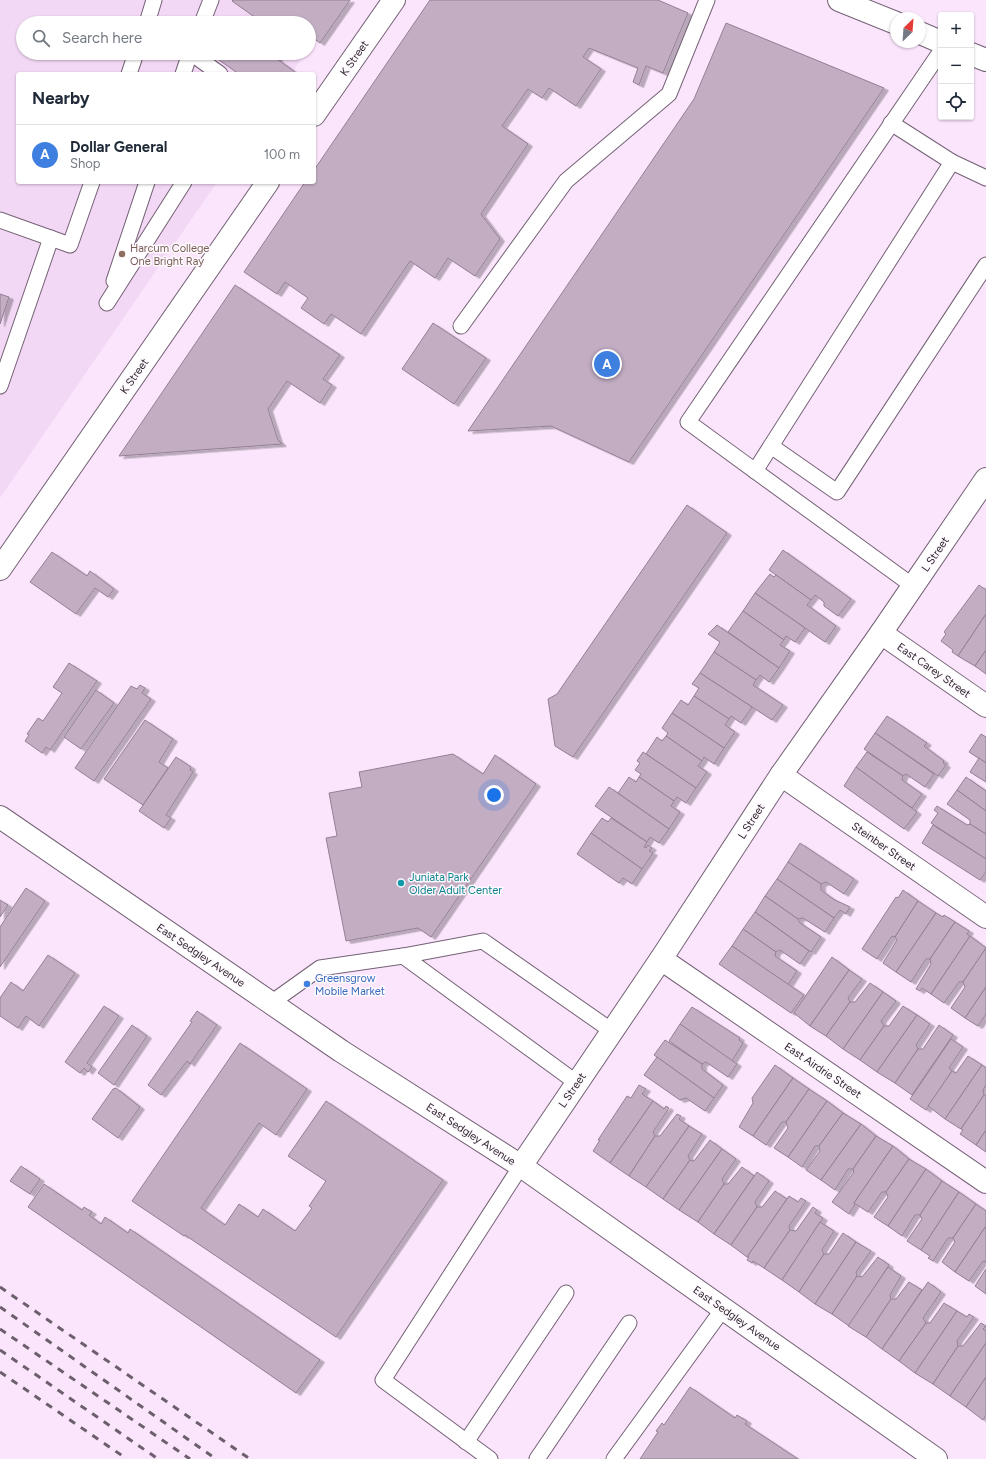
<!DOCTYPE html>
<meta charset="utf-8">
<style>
:root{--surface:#fff;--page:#f6f6f7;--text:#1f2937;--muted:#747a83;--line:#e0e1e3;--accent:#0b8043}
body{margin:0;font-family:Figtree,sans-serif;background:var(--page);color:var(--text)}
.controls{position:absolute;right:12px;top:12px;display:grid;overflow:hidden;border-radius:4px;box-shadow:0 1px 3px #0004}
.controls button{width:36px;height:36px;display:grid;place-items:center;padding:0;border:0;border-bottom:1px solid var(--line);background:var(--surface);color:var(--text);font:20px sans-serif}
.compass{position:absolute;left:890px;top:12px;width:36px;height:36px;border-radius:50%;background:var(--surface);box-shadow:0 1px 3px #0004;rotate:25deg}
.you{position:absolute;left:494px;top:795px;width:14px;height:14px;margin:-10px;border:3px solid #fff;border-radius:50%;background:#1a73e8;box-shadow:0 0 0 6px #1a73e833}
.badge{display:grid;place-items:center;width:26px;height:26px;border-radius:50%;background:var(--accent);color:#fff;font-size:13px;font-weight:700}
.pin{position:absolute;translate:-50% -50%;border:2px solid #fff;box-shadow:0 1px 4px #0006}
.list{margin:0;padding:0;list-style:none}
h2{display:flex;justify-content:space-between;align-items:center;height:52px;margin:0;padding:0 16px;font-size:17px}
h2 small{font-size:13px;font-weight:400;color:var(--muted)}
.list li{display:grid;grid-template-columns:26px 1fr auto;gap:12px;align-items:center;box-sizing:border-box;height:60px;padding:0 16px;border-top:1px solid var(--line)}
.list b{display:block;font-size:15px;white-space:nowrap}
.list p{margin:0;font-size:13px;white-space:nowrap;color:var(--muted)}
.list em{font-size:13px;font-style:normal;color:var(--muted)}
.icon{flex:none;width:22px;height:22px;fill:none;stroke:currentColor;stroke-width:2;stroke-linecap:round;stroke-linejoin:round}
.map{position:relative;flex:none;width:986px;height:1459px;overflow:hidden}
.search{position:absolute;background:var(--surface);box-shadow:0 1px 3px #0004;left:16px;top:16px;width:300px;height:44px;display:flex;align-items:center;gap:10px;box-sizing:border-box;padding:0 14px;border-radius:22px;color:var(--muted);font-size:15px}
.panel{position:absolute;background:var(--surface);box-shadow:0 1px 3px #0004;left:16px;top:72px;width:300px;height:112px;border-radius:4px}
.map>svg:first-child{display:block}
</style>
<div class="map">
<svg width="986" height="1459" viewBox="0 0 986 1459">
<defs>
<filter id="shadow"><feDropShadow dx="4.5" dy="2.5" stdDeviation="0" flood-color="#0004"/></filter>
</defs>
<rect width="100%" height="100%" fill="#fbe5fc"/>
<path fill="#f3d8f5" d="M0 0H342L309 48V23H23V53H305L291 74H18V182H217L0 498Z"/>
<g fill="#c2adc3" stroke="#948095" filter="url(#shadow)">
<path d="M233 0H350L320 43 309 35V23H263L232 1Z"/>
<path d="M430 0H658L688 13 663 73 646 66 639 85 633 82 638 68 589 48 583 57 601 69 576 106 549 88 542 98 528 89 502 126 528 144 481 214 500 239 475 276 448 258 435 278 410 261 361 334 331 314 324 324 301 308 308 298 285 282 277 294 244 272 305 182H314V170Z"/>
<path d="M726 23 884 88 629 462 551 426 468 431 694 99Z"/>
<path d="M209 53H281L277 59 295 72 294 74H239Z"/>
<path d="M235 285 340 355 323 379 332 385 320 403 287 381 268 409 278 440 282 444 119 456Z"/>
<path d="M0 294 9 297 0 324Z"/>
<path d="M433 323 486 358 454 404 402 369Z"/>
<path d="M687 505 727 533 573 757 555 746 548 699 557 694Z"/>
<path d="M783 550 851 599 838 616 824 606V602L815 595 811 600 769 570Z"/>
<path d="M52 552 87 576 90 571 114 589 108 597 95 588 76 614 30 582Z"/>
<path d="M770 574 774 577 776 575 811 600 807 605 836 626 825 642 755 593Z"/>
<path d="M979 585 986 590V614L958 656 952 652 953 650 941 641 946 634 944 632Z"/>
<path d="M755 593 805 628 795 642 786 636 784 640 743 611Z"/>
<path d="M743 611 784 640 780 645 790 651 779 668 728 632Z"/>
<path d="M986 614V650L975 666 958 656Z"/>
<path d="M717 625 779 668 769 682 760 675 756 680 714 652 720 642 708 634Z"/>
<path d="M986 650V674L975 666Z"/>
<path d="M714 652 756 680 753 685 783 705 772 720 700 673Z"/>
<path d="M69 663 97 681 50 750 46 747 42 753 25 741 29 735 27 734 38 718 43 721 62 693 53 687Z"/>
<path d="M700 673 752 707 741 723 731 716 729 719 694 696 699 688 692 684Z"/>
<path d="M140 685 145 688 142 693 151 699 94 781 75 768 131 686 137 689Z"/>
<path d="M96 690 114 703 81 749 64 737Z"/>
<path d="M694 696 729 719 725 725 735 732 724 748 672 713 681 700 688 705Z"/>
<path d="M672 713 724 748 714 764 704 757 702 761 666 736 668 733 662 728Z"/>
<path d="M887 716 927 743 924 746 944 761 943 763 946 765 938 776 875 733Z"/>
<path d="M145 720 173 739 159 762 168 768 143 805 104 779Z"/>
<path d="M875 733 934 774 925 787 906 774 903 776 864 749Z"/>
<path d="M981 734 986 737V763L969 752Z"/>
<path d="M666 736 702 761 698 766 707 772 696 788 646 754 657 737 662 741Z"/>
<path d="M643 752 696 788 686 803 677 797 674 801 639 777 641 774 635 770 640 763 637 761Z"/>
<path d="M867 752 903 776 902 780 922 794 912 808 856 767Z"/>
<path d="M453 754 483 774 495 755 536 784 431 937 418 928 346 941 326 838 337 836 329 793 362 787 359 772Z"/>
<path d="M176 757 191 767 190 770 193 772 166 815 171 818 164 828 139 811Z"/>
<path d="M979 758 986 763V782L970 772Z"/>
<path d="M856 767 917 812 904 829 844 786Z"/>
<path d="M629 777 636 782 639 777 674 801 671 806 680 812 669 829 618 793Z"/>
<path d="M966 777 986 791V811L957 790Z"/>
<path d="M609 787 669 829 659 843 650 837 647 842 595 806Z"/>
<path d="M957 790 986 811V834L970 824V820L947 804Z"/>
<path d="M937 806 967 825 970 824 986 834V859L931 823 938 813 934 810Z"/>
<path d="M602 818 608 822 611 818 647 842 644 847 646 848 648 845 652 848 649 851 653 853 642 869 591 833Z"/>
<path d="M933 825 986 859V872L980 880 922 843Z"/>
<path d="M591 833 642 869 632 884 623 878 619 883 577 854Z"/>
<path d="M800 843 854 879 844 894 826 882 821 884 788 862Z"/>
<path d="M788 862 821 884V890L833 899 850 907 846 914 840 910 834 918 777 879Z"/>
<path d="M777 879 834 918 825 932 803 918 798 919 765 896Z"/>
<path d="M26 888 45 901 0 967V927Z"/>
<path d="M903 890 918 901 895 937 892 936 877 959 862 949 896 897 898 898Z"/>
<path d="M765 896 798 919 800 923 821 937 811 952 755 912Z"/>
<path d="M0 900 8 905 0 917Z"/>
<path d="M918 901 936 913 896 972 883 963 897 940 895 937Z"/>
<path d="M755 912 809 951 800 964 780 950 776 952 743 929Z"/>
<path d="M936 913 943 917 944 915 955 922 930 959H926L911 982 896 972Z"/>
<path d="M955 922 969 931 967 934 970 936 931 994 922 988 920 991 916 989 931 964 930 959Z"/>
<path d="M743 929 776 952 775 956 797 971 788 985 732 946Z"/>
<path d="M970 936 986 948 963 982H959L944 1003 931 994Z"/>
<path d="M732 946 804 995 791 1013 719 964Z"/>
<path d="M986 948V987L965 1018 951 1008 965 987 963 982Z"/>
<path d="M48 955 75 973 39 1026 26 1016 18 1028 0 1016V998L11 982 23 991Z"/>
<path d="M832 957 849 970 810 1026 794 1013Z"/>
<path d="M849 970 862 979 848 998 850 1002 826 1036 810 1026Z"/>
<path d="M870 983 883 992 843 1049 826 1036 850 1002H855Z"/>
<path d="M986 987V1014L978 1026 965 1018Z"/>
<path d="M883 992 896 1001 881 1021 884 1026 860 1060 843 1049Z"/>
<path d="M104 1006 119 1016 87 1063 92 1067 88 1072 84 1068 80 1073 65 1062Z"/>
<path d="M903 1006 917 1015 877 1072 860 1060 884 1026H889Z"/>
<path d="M692 1007 740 1038 739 1040 743 1043 732 1061 680 1024Z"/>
<path d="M197 1011 217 1025 190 1064 187 1061 161 1095 148 1085 192 1022 190 1021Z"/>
<path d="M917 1015 930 1024 916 1045 918 1049 895 1083 877 1072Z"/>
<path d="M680 1024 737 1064 728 1077 706 1062 702 1064 669 1041Z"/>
<path d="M132 1025 147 1036 114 1085 98 1073Z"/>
<path d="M939 1025 953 1035 912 1095 895 1083 918 1049H923Z"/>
<path d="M951 1039 963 1047 949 1068 952 1071 926 1110 910 1099Z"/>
<path d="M665 1040 702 1064V1069L723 1085 714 1098 654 1055Z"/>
<path d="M240 1043 307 1089 276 1135 259 1123 201 1208 225 1225 239 1204 258 1217 263 1209 295 1231 312 1208 309 1206 326 1181 288 1156 326 1101 443 1180 336 1337 185 1235 184 1236 132 1201Z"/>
<path d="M968 1056 982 1065 945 1119 928 1106 952 1071 956 1073Z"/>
<path d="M657 1057 714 1098 705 1111 686 1098 680 1100 644 1075Z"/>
<path d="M775 1065 793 1078 753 1136 739 1127 753 1103 752 1098Z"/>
<path d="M982 1065 986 1068V1085L983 1090 984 1095 961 1129 945 1119Z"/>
<path d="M793 1078 809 1089 786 1122H782L766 1145 753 1136Z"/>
<path d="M639 1085 646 1089 642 1094 653 1101 610 1163 593 1151 600 1140H598L627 1096 631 1098Z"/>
<path d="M116 1088 140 1107 118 1138 92 1119 113 1089Z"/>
<path d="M809 1089 827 1101 788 1157 774 1148 788 1128 786 1122Z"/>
<path d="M984 1095H986V1130L976 1145 960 1134 963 1130 961 1129Z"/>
<path d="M653 1101 664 1109 666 1106 669 1108 653 1132 655 1136 629 1176 610 1163Z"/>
<path d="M827 1101 843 1113 819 1146H815L802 1167 788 1157Z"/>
<path d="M843 1113 861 1124 821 1180 806 1170 820 1151 819 1146Z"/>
<path d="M677 1114 681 1116 679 1119 689 1126 646 1187 629 1176 655 1136H660Z"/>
<path d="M861 1124 876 1136 853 1169H848L835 1190 821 1180Z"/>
<path d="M689 1126 702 1134 688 1156 690 1160 663 1199 646 1187Z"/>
<path d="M986 1130V1152L976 1145Z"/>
<path d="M876 1136 893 1146 854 1203 855 1204 849 1214 832 1202 854 1172 853 1169Z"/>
<path d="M710 1140 722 1149 679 1210 663 1199 690 1160 694 1161Z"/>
<path d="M893 1146 909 1159 886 1192H882L868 1212 854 1203Z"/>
<path d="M722 1149 736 1159 722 1179 724 1184 698 1222 679 1210Z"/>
<path d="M909 1159 926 1169 888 1226 874 1217 888 1197 886 1192Z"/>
<path d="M21 1166 40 1179 30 1194 10 1181Z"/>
<path d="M742 1167 754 1176 714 1234 698 1222 724 1184H728Z"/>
<path d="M926 1169 942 1181 920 1215H915L902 1236 888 1226Z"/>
<path d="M757 1172 769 1181 755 1202 757 1207 731 1245 714 1234Z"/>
<path d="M942 1181 959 1192 921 1250 907 1241 922 1219 920 1215Z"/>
<path d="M44 1184 82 1210 84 1207 92 1212 89 1215 101 1224 105 1217 128 1233 130 1229 320 1360 296 1393 28 1207Z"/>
<path d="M775 1191 787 1199 747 1257 731 1245 757 1207H762Z"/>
<path d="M959 1192 976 1204 953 1238H948L933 1261 928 1258 930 1256 921 1250Z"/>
<path d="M789 1196 798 1202 801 1198 806 1201 789 1226 790 1230 764 1268 753 1261 752 1263 747 1260 749 1257H747Z"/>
<path d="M976 1204 986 1211V1226L955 1272 942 1262 955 1242 953 1238Z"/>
<path d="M813 1207 817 1210 815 1213 823 1218 782 1280 764 1268 790 1230 796 1231Z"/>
<path d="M820 1222 834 1231 822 1250 824 1254 799 1292 782 1280Z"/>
<path d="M986 1226V1262L983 1261 969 1281 955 1272Z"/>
<path d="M843 1233 856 1242 815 1304 799 1292 824 1254H829Z"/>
<path d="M856 1242 871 1251 856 1272 857 1276 832 1314 815 1304Z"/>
<path d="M878 1257 889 1265 849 1326 832 1314 857 1276 862 1277Z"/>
<path d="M888 1267 901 1276 890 1295 891 1299 866 1337 848 1326Z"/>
<path d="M986 1269V1294L975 1286Z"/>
<path d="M909 1282 922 1290 882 1349 866 1337 891 1299H896Z"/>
<path d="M928 1282 941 1292 923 1318 926 1323 899 1361 882 1349Z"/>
<path d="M944 1303 957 1311 915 1373 899 1361 926 1323H930Z"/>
<path d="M957 1311 967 1317 969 1314 974 1317 957 1341 958 1346 933 1384 915 1373Z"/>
<path d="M981 1323 986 1326 983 1329 986 1331V1343L950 1396 933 1384 958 1346H963Z"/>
<path d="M986 1343V1377L966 1407 950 1396Z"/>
<path d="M986 1377V1415L983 1420 966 1407Z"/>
<path d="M690 1387 735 1418 737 1415 747 1421 745 1424 798 1459H640L658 1432 656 1431 662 1423 664 1425Z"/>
</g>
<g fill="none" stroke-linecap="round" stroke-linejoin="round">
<g stroke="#746175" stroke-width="17">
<g id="service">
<path d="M147 23 154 0"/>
<path d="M202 23 211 0"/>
<path d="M191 53 220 74"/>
<path d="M129 74 136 53"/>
<path d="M183 74 190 53"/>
<path d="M952 162 986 178"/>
<path d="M0 220 70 245 92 182"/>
<path d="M114 281 147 182"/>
<path d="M107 303 184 182"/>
<path d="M461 326 566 181 669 94 707 0"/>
<path d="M0 386 51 238"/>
<path d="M771 446 837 492 986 265"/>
<path d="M755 471 952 162 891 123"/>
<path d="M913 586 688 422 941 51"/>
<path d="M271 1003 320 968 403 956"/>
<path d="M577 1083 403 956 483 941 612 1031"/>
<path d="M466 1442 566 1293"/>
<path d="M490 1459 383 1380 521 1166"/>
<path d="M537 1459 629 1323"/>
<path d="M614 1459 723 1309"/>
</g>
</g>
<g stroke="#746175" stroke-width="24">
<g id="minor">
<path d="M314 115 394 0"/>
<path d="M0 569 268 182"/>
<path d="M881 633 986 706"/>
<path d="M781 775 986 917"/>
<path d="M0 817 341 1051 521 1166 936 1459"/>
<path d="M661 959 986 1182"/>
<path d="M521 1166 661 959 781 775 881 633 986 479"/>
</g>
</g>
<g stroke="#746175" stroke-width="24">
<g id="secondary">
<path d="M839 0 896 23"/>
<path d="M920 33 941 42"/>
<path d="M971 54 986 60"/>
</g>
</g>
<use href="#service" stroke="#fff" stroke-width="15"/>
<use href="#minor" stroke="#fff" stroke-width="22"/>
<use href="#secondary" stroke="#fff" stroke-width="22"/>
<g stroke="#6c5f6c" stroke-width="3" stroke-dasharray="7 7" stroke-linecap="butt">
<path d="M0 1287 250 1459"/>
<path d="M0 1307 216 1459"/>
<path d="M0 1329 190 1459"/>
<path d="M0 1350 158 1459"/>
<path d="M0 1372 127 1459"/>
</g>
</g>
<circle fill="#8d6e63" stroke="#fef9fe" stroke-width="1.5" cx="122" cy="254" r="4"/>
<circle fill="#0f9aa8" stroke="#fef9fe" stroke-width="1.5" cx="401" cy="883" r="4"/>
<circle fill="#3f7fe0" stroke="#fef9fe" stroke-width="1.5" cx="307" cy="984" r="4"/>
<g text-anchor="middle" stroke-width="3" stroke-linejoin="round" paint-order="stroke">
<g font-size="11" fill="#271f27" stroke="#fef9fe">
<text transform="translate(354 58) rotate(-55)" y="4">K Street</text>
<text transform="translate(134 376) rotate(-55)" y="4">K Street</text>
<text transform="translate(935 554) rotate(-56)" y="4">L Street</text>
<text transform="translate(934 670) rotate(35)" y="4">East Carey Street</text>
<text transform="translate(751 821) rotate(-57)" y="4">L Street</text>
<text transform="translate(884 846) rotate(35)" y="4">Steinber Street</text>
<text transform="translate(201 955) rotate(34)" y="4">East Sedgley Avenue</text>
<text transform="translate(823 1070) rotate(34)" y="4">East Airdrie Street</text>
<text transform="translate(572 1090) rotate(-56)" y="4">L Street</text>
<text transform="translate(471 1134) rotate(33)" y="4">East Sedgley Avenue</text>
<text transform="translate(737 1318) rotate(35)" y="4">East Sedgley Avenue</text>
</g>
<g font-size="11" fill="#785e54" stroke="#fef9fe" text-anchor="start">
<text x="130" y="252">Harcum College<tspan x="130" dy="13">One Bright Ray</tspan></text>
</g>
<g font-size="11" fill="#0d838f" stroke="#fef9fe" text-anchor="start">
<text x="409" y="881">Juniata Park<tspan x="409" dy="13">Older Adult Center</tspan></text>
</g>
<g font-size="11" fill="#366cbe" stroke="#fef9fe" text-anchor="start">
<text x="315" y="982">Greensgrow<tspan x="315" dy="13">Mobile Market</tspan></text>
</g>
</g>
</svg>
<div class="controls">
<button>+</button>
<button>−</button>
<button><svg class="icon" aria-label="locate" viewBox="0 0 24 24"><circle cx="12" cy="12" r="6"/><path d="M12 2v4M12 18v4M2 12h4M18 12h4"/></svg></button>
</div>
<svg class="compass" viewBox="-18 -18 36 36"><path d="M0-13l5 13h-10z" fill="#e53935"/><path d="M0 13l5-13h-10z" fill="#747a83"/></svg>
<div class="you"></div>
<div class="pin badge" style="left:607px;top:364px;background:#3f7fe0">A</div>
<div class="search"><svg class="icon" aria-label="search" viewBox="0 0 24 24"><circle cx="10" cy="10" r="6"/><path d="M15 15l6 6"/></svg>Search here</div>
<section class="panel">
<h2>Nearby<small></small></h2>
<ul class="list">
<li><span class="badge" style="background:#3f7fe0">A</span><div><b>Dollar General</b><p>Shop</p></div><em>100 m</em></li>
</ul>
</section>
</div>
